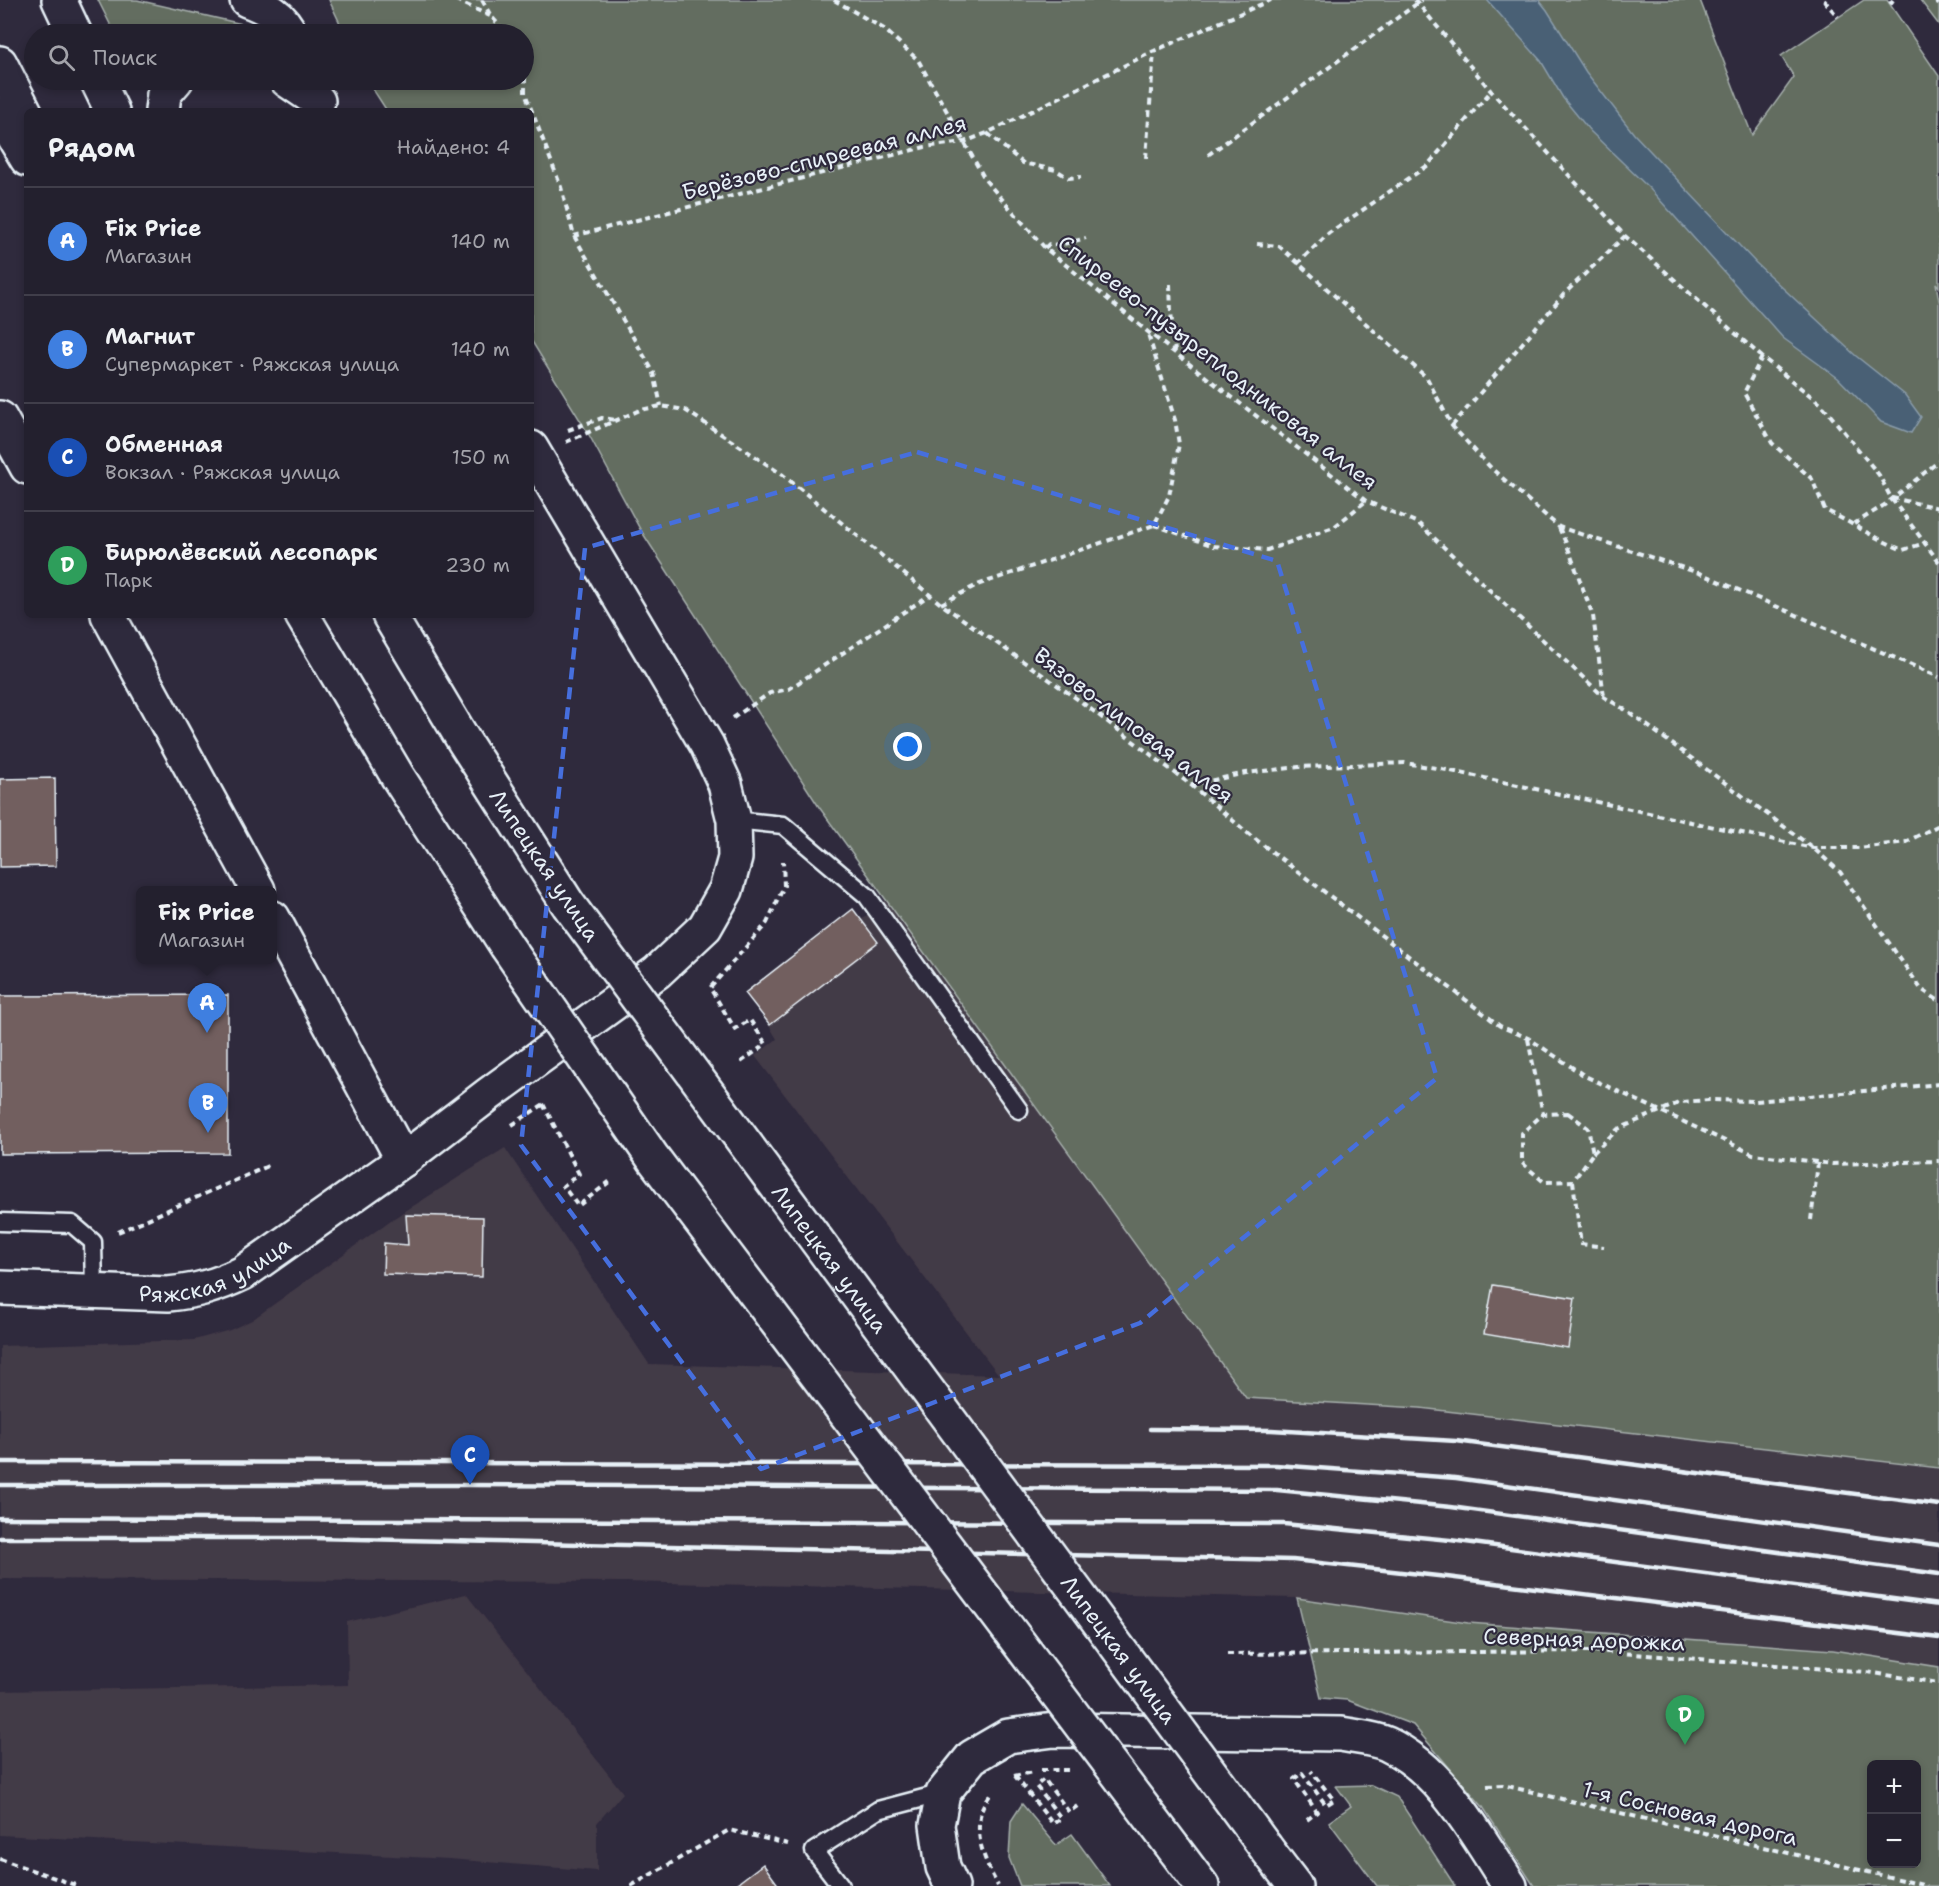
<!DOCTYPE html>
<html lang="ru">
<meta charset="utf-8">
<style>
:root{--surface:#23202e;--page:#2b2836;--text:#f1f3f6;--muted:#a3a3aa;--line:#403e4a;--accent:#b45309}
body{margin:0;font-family:"Shantell Sans",sans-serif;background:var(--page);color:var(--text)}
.controls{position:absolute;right:18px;bottom:18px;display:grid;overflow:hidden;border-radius:9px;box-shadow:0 3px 9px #0003}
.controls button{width:54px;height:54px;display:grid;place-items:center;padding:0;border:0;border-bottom:2px solid var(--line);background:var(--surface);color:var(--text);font:30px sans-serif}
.you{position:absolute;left:908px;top:747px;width:21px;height:21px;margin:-15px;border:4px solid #fff;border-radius:50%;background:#1a73e8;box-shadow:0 0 0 9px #1a73e833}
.badge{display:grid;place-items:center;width:39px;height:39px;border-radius:50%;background:var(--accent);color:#fff;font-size:20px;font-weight:700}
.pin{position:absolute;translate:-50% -50px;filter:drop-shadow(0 2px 3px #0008)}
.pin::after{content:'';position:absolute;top:32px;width:21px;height:18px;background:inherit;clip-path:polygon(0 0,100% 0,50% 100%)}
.popup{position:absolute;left:136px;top:886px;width:141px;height:78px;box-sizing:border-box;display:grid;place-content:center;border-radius:9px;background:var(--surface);filter:drop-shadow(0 2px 4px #0005);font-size:20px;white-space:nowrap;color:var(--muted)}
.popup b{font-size:22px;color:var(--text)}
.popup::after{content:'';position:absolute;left:50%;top:100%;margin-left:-12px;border:12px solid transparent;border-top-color:var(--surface)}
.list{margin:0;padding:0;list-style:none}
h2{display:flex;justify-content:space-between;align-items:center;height:78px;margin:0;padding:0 24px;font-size:26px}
h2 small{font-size:20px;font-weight:400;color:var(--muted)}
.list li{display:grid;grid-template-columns:39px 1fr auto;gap:18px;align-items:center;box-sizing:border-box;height:108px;padding:0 24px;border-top:2px solid var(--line)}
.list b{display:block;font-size:22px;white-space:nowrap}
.list p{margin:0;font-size:20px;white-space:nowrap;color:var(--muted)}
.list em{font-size:20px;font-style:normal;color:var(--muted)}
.icon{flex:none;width:33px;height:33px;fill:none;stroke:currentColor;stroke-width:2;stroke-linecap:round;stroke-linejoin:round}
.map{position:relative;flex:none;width:1939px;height:1886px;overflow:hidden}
.search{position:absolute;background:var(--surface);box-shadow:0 3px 9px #0003;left:24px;top:24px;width:510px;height:66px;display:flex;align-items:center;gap:15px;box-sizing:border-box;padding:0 21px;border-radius:33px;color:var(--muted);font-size:22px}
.panel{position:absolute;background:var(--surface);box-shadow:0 3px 9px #0003;left:24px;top:108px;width:510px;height:510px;border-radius:9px}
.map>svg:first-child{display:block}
</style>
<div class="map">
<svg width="1939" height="1886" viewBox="0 0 1939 1886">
<rect width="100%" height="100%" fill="#2f2a3d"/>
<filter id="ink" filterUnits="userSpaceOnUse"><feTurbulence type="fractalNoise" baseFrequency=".0167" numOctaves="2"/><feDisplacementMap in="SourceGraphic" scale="12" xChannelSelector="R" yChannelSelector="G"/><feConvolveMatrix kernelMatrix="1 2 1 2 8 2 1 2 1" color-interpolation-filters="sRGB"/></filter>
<g filter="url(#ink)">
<g fill="#433a47">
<path d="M886 900 1246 1398 1420 1408 1939 1468V1667L1833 1650 1468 1623 1297 1598 625 1582 0 1579V1346L194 1340 230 1330 252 1320 391 1220 505 1148 649 1364 999 1375 755 1056 777 1039 756 1004Z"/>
<path d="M466 1594 623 1793 597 1823V1871L449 1859 0 1835V1691L348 1685 347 1622Z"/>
</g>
<g fill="#636d61" stroke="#a6afac" stroke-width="1.5" fill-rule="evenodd">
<path d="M98 0H137L255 27 260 34H115Z"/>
<path d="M329 0H1700L1752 135 1794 77 1781 56 1864 0H1887L1939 76V287L1936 283 1939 301V1468L1420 1408 1246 1398 819 807 640 529 588 433 531 340V111H387L367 80H524V34H345Z"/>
<path d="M1920 0H1939V25Z"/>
<path d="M1297 1598 1468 1623 1833 1650 1939 1667V1886H1534L1483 1807 1413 1725 1347 1700 1321 1698ZM1872 1764H1916V1864H1872Z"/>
<path d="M1371 1785 1397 1797 1455 1886H1377L1329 1822 1351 1806 1336 1786Z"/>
<path d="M1022 1804 1056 1845 1072 1834 1110 1886H1020L1009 1858 1011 1821Z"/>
</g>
<path fill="#4a6175" stroke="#899ba9" stroke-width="1.5" d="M1487 0H1539L1547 10 1586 72 1634 134 1756 263 1856 356 1905 395 1921 417 1911 433 1881 422 1838 378 1783 338 1650 189 1590 131 1563 98 1541 61Z"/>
<g fill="#725f5f" stroke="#e8f1f8" stroke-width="1.5">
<path d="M55 778 56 866 0 867V779Z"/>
<path d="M853 909 878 942 770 1025 745 993Z"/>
<path d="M228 995V1153L0 1154V996Z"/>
<path d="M406 1215 483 1217 482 1277 383 1274 384 1243 408 1245Z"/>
<path d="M1493 1285 1575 1298 1568 1348 1484 1334Z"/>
<path d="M763 1864 779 1886H734Z"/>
</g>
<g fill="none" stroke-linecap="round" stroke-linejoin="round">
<g stroke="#e8f1f8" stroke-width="21">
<g id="service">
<path d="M734 820 783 825 867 896 1019 1110"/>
<path d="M0 1222 72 1224 93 1242 94 1291"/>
<path d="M841 1886 814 1851 878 1810 943 1793"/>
</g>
</g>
<g stroke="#e8f1f8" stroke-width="38">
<g id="tertiary">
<path d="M247 0C266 7 283 16 290 34"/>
<path d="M287 80 318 101"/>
<path d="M162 111 164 94 176 80"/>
<path d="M0 114 27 159"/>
<path d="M0 418 27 467"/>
<path d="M108 615 258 890"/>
<path d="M273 918 403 1160"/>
<path id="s1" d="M0 1288 168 1294C197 1291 216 1286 243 1273L403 1160 489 1094 657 972 705 927 726 890 735 858 734 820 725 784 707 745 531 448"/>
<path d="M952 1886 943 1867 937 1825 943 1793 972 1757 1008 1736 1054 1730 1341 1734C1356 1737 1374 1738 1387 1744 1444 1771 1476 1835 1510 1886"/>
</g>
</g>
<g stroke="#e8f1f8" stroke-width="38">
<g id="primary">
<path d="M59 0 75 34"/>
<path d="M0 63 27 116"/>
<path d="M97 80 112 111"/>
<path d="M302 615 398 777 506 945"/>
<path d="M389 615 464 741 568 904"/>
<path d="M1266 1848 1295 1886"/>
<path d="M1175 1850 1202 1886"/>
</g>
</g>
<g stroke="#e8f1f8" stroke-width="4" stroke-dasharray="6 4.5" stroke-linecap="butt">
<path d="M456 0 490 16"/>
<path d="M482 0 491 16 507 34"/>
<path d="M834 0 884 29 918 60 986 181 1045 248 1148 332 1366 501 1418 523 1604 697 1629 712 1813 848 1840 872 1921 989 1939 1001"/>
<path d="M1415 0 1491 91 1625 236 1762 357 1822 405 1879 475 1891 498 1939 562"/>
<path d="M1824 0 1838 17"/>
<path d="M1935 0 1939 5"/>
<path d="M1890 4 1893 0"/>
<path d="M524 66 525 71V93L561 187 574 236 654 373 661 406"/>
<path d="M350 80 352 83"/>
<path d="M987 133 1023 163 1056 170 1069 178 1081 177"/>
<path d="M1208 155 1422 0"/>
<path d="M1146 158 1154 51"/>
<path d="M574 236 925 147 964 142 987 133 1154 51 1271 0"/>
<path d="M1257 244 1279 246 1427 378 1452 426 1492 469 1559 527 1702 574 1939 677"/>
<path d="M1045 248 1049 244 1060 245 1086 238"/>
<path d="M1297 264 1329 233 1427 166 1491 91"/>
<path d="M1170 284 1171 312 1175 352"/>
<path d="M1762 357 1744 393 1772 443 1812 479 1825 510C1852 523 1876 539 1903 550L1925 543"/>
<path d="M1452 426 1565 293 1625 236"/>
<path d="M568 430 602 418 616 420"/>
<path d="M566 442 640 410 661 406 685 410 783 475 941 604 1080 701 1191 785 1250 835 1500 1026 1528 1038 1585 1076 1753 1154 1832 1164 1939 1161"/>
<path d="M1892 498 1939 508"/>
<path d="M1854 524 1886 504 1939 461"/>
<path d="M1154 525 1214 546 1267 550 1334 527 1366 501"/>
<path d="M1559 528 1567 545 1593 616 1604 696"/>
<path d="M941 604 977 585 1154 525 1169 496 1179 444 1175 420 1148 334"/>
<path d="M733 718 770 693 789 689 931 594"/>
<path d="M1191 785 1246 773 1299 767 1405 763 1442 769 1813 848H1859L1906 842 1939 825"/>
<path d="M1528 1039 1543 1114"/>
<path d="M741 1062 766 1044 750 1020 735 1029 710 988 767 923 784 886 783 861"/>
<path d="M543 1104 579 1174 563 1186 578 1206 613 1179"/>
<path d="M1568 1113 1588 1128 1593 1153 1573 1181 1544 1182 1522 1163V1133L1543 1114Z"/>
<path d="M512 1125 544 1104"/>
<path d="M1593 1153 1618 1129 1681 1102 1709 1100 1756 1101 1939 1084"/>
<path d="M1573 1181 1581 1244 1604 1247"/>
<path d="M1811 1220 1818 1163"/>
<path d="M118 1232 268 1166"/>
<path d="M1227 1654 1595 1651 1867 1672 1939 1683"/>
<path d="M1041 1770H1069"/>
<path d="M1014 1776 1033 1772"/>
<path d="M1015 1776 1053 1824 1061 1818 1036 1786 1044 1779 1069 1812 1080 1804"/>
<path d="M1487 1786 1503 1785 1927 1886"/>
<path d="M990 1795C987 1800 982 1806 981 1812 974 1838 986 1864 998 1886"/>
<path d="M1307 1820 1317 1812 1294 1779 1302 1773 1326 1805 1334 1800 1311 1771"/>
<path d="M0 1859 78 1886"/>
<path d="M631 1886 729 1830 788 1844"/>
</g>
<use href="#service" stroke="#2f2a3d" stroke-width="16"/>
<use href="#tertiary" stroke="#2f2a3d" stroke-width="33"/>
<use href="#primary" stroke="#2f2a3d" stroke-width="33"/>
<g stroke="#e8f1f8" stroke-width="4.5">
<path d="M1150 1429 1271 1430 1456 1441 1939 1505"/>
<path d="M0 1462 1276 1465 1456 1478 1939 1545"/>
<path d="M0 1485H470L1277 1490 1451 1507 1939 1574"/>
<path d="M0 1518 1284 1524 1450 1540 1939 1605"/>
<path d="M0 1538H312L1293 1560 1447 1577 1939 1638"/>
</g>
<g stroke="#e8f1f8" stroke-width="38" stroke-linecap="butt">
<g id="primary-bridge">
<path id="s2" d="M568 904 1266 1848"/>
<path d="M506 945 653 1158 1175 1850"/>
</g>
</g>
<use href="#primary-bridge" stroke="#2f2a3d" stroke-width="33"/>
</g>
</g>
<path fill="none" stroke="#466fde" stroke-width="4.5" stroke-dasharray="12 8" stroke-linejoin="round" d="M917 452 1277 561 1437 1078 1140 1323 761 1469 521 1145 585 548Z"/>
<g text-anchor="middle" stroke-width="4.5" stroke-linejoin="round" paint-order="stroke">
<g font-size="22" fill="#e8f1f8" stroke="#2f2a3d">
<text transform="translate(824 157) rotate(-14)" y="8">Берёзово-спиреевая аллея</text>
<text transform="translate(1218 362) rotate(38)" y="8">Спиреево-пузыреплодниковая аллея</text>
<text transform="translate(1134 725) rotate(37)" y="8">Вязово-липовая аллея</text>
<text transform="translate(545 865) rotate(56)" y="8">Липецкая улица</text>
<text dy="8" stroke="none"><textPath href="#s2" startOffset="441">Липецкая улица</textPath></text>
<text dy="8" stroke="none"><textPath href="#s1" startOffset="220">Ряжская улица</textPath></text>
<text transform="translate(1584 1639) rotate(2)" y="8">Северная дорожка</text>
<text dy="8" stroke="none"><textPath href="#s2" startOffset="927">Липецкая улица</textPath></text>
<text transform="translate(1690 1813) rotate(13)" y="8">1-я Сосновая дорога</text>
</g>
</g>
</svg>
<div class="controls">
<button>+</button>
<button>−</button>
</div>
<div class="you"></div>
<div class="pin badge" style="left:207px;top:1033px;background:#3f7fe0">A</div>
<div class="popup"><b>Fix Price</b>Магазин</div>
<div class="pin badge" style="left:208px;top:1133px;background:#3f7fe0">B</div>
<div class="pin badge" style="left:470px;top:1485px;background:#1a4fb4">C</div>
<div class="pin badge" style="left:1685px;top:1745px;background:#2e9e5b">D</div>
<div class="search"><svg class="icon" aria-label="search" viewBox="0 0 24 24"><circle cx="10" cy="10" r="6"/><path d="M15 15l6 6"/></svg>Поиск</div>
<section class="panel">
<h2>Рядом<small>Найдено: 4</small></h2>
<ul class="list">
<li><span class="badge" style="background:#3f7fe0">A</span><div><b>Fix Price</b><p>Магазин</p></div><em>140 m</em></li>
<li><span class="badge" style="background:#3f7fe0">B</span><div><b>Магнит</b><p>Супермаркет · Ряжская улица</p></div><em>140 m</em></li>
<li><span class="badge" style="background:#1a4fb4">C</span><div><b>Обменная</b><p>Вокзал · Ряжская улица</p></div><em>150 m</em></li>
<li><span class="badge" style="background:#2e9e5b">D</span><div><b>Бирюлёвский лесопарк</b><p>Парк</p></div><em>230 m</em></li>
</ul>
</section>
</div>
